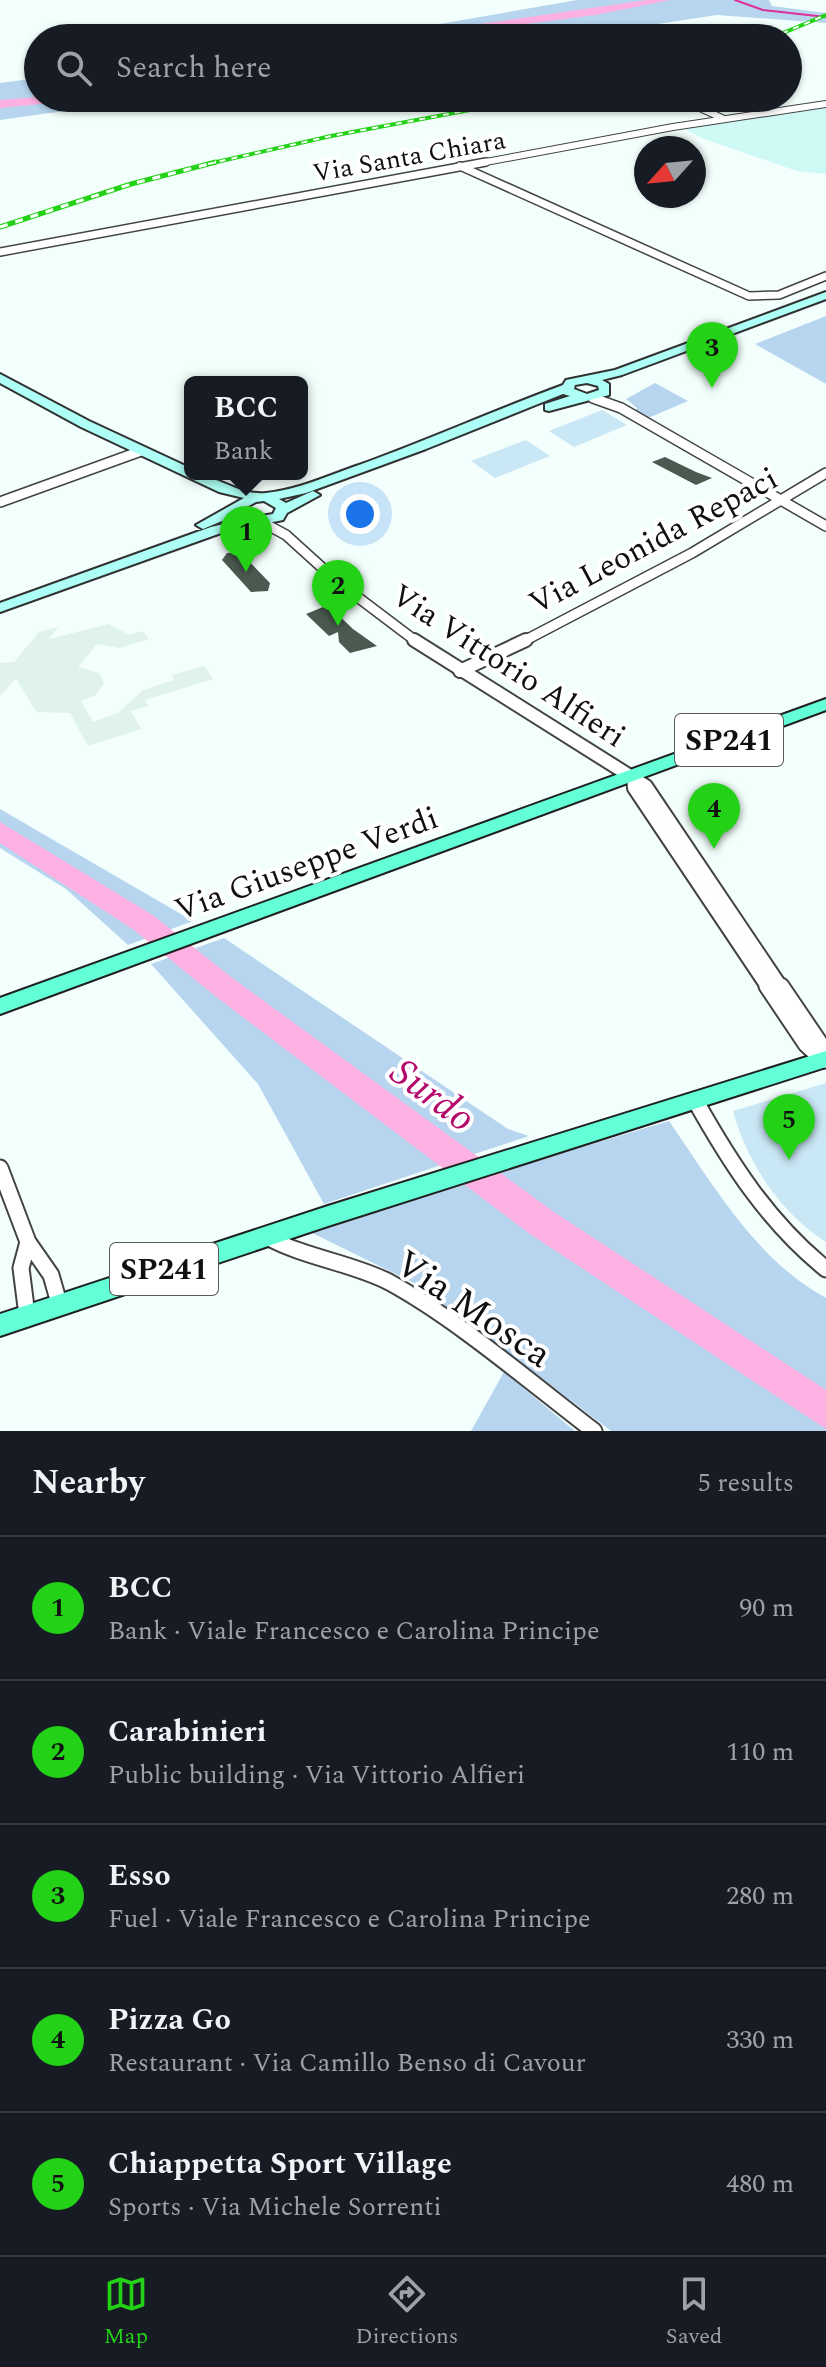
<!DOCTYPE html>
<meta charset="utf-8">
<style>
:root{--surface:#171b24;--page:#20242c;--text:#f1f3f6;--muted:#9ea1a6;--line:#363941;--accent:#23d117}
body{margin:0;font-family:Spectral,serif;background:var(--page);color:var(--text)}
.compass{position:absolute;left:634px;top:136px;width:72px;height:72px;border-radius:50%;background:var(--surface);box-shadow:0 2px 6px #0004;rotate:243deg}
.you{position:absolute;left:360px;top:514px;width:28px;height:28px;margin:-20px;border:6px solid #fff;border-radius:50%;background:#1a73e8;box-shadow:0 0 0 12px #1a73e833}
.badge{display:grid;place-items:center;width:52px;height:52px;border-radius:50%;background:var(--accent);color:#111;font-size:26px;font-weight:700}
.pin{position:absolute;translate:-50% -66px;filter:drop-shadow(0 2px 4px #0008)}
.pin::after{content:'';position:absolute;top:42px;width:28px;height:24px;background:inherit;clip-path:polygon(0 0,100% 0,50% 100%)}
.popup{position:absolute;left:184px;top:376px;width:124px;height:104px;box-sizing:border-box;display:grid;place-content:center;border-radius:12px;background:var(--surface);filter:drop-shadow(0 2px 6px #0005);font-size:26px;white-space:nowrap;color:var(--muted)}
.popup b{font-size:30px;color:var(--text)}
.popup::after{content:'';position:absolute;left:50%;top:100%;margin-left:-16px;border:16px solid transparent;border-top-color:var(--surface)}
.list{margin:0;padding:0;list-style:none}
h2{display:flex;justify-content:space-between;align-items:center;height:104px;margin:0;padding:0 32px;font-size:34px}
h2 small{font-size:26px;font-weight:400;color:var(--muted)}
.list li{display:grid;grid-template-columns:52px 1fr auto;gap:24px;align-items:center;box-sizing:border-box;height:144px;padding:0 32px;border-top:2px solid var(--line)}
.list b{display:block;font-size:30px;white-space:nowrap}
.list p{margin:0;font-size:26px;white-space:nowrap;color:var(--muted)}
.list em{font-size:26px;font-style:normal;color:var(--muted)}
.icon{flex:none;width:44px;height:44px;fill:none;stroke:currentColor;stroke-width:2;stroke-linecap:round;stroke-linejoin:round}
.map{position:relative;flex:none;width:826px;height:1431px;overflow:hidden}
.search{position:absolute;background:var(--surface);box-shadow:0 2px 6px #0004;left:24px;right:24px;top:24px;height:88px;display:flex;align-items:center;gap:20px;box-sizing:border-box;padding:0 28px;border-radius:44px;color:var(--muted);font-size:30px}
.sheet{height:824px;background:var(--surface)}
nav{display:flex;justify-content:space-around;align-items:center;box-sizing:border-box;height:112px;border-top:2px solid var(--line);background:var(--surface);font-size:22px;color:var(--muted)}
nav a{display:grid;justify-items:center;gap:4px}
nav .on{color:var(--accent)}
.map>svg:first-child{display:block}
</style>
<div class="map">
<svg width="826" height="1431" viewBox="0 0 826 1431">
<rect width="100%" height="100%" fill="#f3fffc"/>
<path fill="#cff9f5" d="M826 106V174L797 171 704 139 683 128Z"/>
<g fill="#b7d5ef">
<path d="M577 0H769L772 6 826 13V23L717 15 565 38H266L287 35H377Z"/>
<path d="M38 78V98H156L0 120V83Z"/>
<path d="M826 316V384L755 344Z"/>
<path d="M655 383 688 401 648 418 635 411 637 408 626 399Z"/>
<path d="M0 809 193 921 128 945 66 889 0 848Z"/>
<path d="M224 938 508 1129 529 1136 324 1204 258 1084 151 964Z"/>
<path d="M669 1121C714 1186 755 1259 826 1298V1431H611L418 1285 306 1230Z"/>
<path d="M504 1372 575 1431H471Z"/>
</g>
<g fill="#cae7f5">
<path d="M602 410 627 425 574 447 549 431Z"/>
<path d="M526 440 550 456 495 478 471 461Z"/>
<path d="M826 1083V1242C781 1214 746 1161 733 1111Z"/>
</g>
<path fill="#dff2ed" d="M109 624 129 635 143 631 149 639 119 648 97 644 78 667 99 673 104 683 96 695 81 701 93 722 118 713 143 690 174 680 172 675 204 666 213 679 145 700 148 706 131 711 141 729 88 746 70 713 36 712 16 678 0 696V663L14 662 39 632 58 627 49 639Z"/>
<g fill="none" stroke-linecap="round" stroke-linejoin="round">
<path stroke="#dc309a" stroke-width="2" d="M735 0 763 10 826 17"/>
<g fill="#fdb1e2" fill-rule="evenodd">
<path d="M647 0H670L596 15 416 38H383Z"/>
<path d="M38 97 67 98 61 102 0 108V100Z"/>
<path d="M0 822 154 916 235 980 554 1212 826 1390V1429L530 1234 215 996 134 930 0 843Z"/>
</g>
</g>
<g fill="#4b5a51">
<path d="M665 457 696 472 712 478 696 485 652 462Z"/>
<path d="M240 552 270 583 268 591 251 592 222 560 227 553Z"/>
<path d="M328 605 353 629 377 646 350 653 339 642 338 632 329 636 306 614Z"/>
</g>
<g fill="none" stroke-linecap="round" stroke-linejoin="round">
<g stroke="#434343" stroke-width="8">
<g id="street-far4">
<path d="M678 98 722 118"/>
<path d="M729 98 764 112"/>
<path d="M475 164 673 127 826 104"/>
</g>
</g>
<g stroke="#434343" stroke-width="10">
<g id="street-far3">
<path d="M460 166 749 296 779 295 826 276"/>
<path d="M0 252 486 162"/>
</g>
</g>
<g stroke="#434343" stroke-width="12">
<g id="street-far2">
<path d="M593 398 621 408 826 526"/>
<path d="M0 502 141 451"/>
<path d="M260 521 286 535 339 583 417 642"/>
<path d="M522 642 692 553 826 473"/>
</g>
</g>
<g stroke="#434343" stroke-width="16">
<g id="street-far1">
<path d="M414 640 646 786 782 988"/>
<path d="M460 671 526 640"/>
<path d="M633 776 634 788 768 988"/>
</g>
</g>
<g stroke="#434343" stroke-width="19">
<g id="street">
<path d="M767 986 806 1044 823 1060"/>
<path d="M781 986 819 1042 824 1060"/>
<path d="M695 1100C731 1164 768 1222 826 1269"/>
<path d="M0 1168 28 1242 51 1275 59 1303"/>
<path d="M267 1237C306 1258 352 1263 389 1282 457 1319 531 1383 594 1431"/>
<path d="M27 1315 21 1268 28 1242"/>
</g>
</g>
<g stroke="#323232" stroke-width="4">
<path id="secondary" d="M826 292V299L622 375 602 380 609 384V395L549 411 545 410V404L570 396 563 394 426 449 306 493 279 499 286 503 313 491 320 495 287 513 283 520 221 533 0 612V603L211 527 241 520 234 516 203 529 196 525 244 498 219 492 81 427 0 383V374L89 421 190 468V474C216 474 239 496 266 493 298 490 329 475 359 465 428 440 495 410 563 385L566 380 615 370ZM587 383 598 386 599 390 587 394 574 389 575 385ZM264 501 276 508 273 514 255 517 245 511V508L256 502Z"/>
</g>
<g stroke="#212121" stroke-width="4">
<g id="primary">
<path d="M826 699V710L0 1014V998Z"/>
<path d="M826 1051V1067L328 1226 0 1336V1314L328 1206Z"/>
</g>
</g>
<use href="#street-far4" stroke="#fff" stroke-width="6"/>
<use href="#street-far3" stroke="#fff" stroke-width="7"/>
<use href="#street-far2" stroke="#fff" stroke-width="9"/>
<use href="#street-far1" stroke="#fff" stroke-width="12"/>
<use href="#street" stroke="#fff" stroke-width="15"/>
<use href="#secondary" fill="#aefff5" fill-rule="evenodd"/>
<use href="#primary" fill="#63ffd7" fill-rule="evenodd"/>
<g stroke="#23d117" stroke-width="4">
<g id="rail-far1">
<path d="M771 38 826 15"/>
<path d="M208 164 331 136 534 98"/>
</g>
</g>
<g stroke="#23d117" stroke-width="5">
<path id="rail" d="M0 227 131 184 216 162"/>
</g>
<use href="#rail-far1" stroke="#fff" stroke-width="2" stroke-dasharray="6" stroke-linecap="butt"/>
<use href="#rail" stroke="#fff" stroke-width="3" stroke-dasharray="8" stroke-linecap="butt"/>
</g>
<g text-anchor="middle" stroke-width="8" stroke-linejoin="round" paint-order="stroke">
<g font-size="26" fill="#101010" stroke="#fff">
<text transform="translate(409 156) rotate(-10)" y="9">Via Santa Chiara</text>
</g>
<g fill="#fff" stroke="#585858" stroke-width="2">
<rect x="675" y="714" width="108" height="52" rx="6"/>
<rect x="110" y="1243" width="108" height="52" rx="6"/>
</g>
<g font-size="30" font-weight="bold" fill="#101010">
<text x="729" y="750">SP241</text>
<text x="164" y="1279">SP241</text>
</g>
<g font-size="32" fill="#101010" stroke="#fff">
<text transform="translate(653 540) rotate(-28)" y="11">Via Leonida Repaci</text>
<text transform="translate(509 665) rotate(33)" y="11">Via Vittorio Alfieri</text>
<text transform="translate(306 863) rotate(-20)" y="11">Via Giuseppe Verdi</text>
</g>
<g font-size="38" fill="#101010" stroke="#fff">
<text transform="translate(474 1308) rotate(34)" y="13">Via Mosca</text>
</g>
<g font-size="40" font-style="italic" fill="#b2096b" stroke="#fff">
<text transform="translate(434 1094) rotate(37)" y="14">Surdo</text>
</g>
</g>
</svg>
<svg class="compass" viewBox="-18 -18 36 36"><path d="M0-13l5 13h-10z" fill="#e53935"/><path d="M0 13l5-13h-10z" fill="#9ea1a6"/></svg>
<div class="you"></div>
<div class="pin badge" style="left:246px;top:572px">1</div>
<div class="popup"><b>BCC</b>Bank</div>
<div class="pin badge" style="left:338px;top:626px">2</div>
<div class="pin badge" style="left:712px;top:388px">3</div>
<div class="pin badge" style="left:714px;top:849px">4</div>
<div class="pin badge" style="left:789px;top:1160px">5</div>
<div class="search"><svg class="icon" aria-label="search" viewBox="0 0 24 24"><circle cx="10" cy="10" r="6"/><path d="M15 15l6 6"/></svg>Search here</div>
</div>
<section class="sheet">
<h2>Nearby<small>5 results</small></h2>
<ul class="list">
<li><span class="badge">1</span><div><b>BCC</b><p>Bank · Viale Francesco e Carolina Principe</p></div><em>90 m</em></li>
<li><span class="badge">2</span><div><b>Carabinieri</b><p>Public building · Via Vittorio Alfieri</p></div><em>110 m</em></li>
<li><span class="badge">3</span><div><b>Esso</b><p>Fuel · Viale Francesco e Carolina Principe</p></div><em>280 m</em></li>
<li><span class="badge">4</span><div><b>Pizza Go</b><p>Restaurant · Via Camillo Benso di Cavour</p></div><em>330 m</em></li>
<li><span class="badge">5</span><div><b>Chiappetta Sport Village</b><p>Sports · Via Michele Sorrenti</p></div><em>480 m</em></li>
</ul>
</section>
<nav>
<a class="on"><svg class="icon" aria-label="map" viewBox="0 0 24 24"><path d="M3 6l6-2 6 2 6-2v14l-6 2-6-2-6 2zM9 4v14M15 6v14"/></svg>Map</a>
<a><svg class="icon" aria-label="directions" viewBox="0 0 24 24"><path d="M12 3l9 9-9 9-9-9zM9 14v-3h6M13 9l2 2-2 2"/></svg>Directions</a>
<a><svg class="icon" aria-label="saved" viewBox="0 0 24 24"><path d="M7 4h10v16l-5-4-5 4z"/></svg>Saved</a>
</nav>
